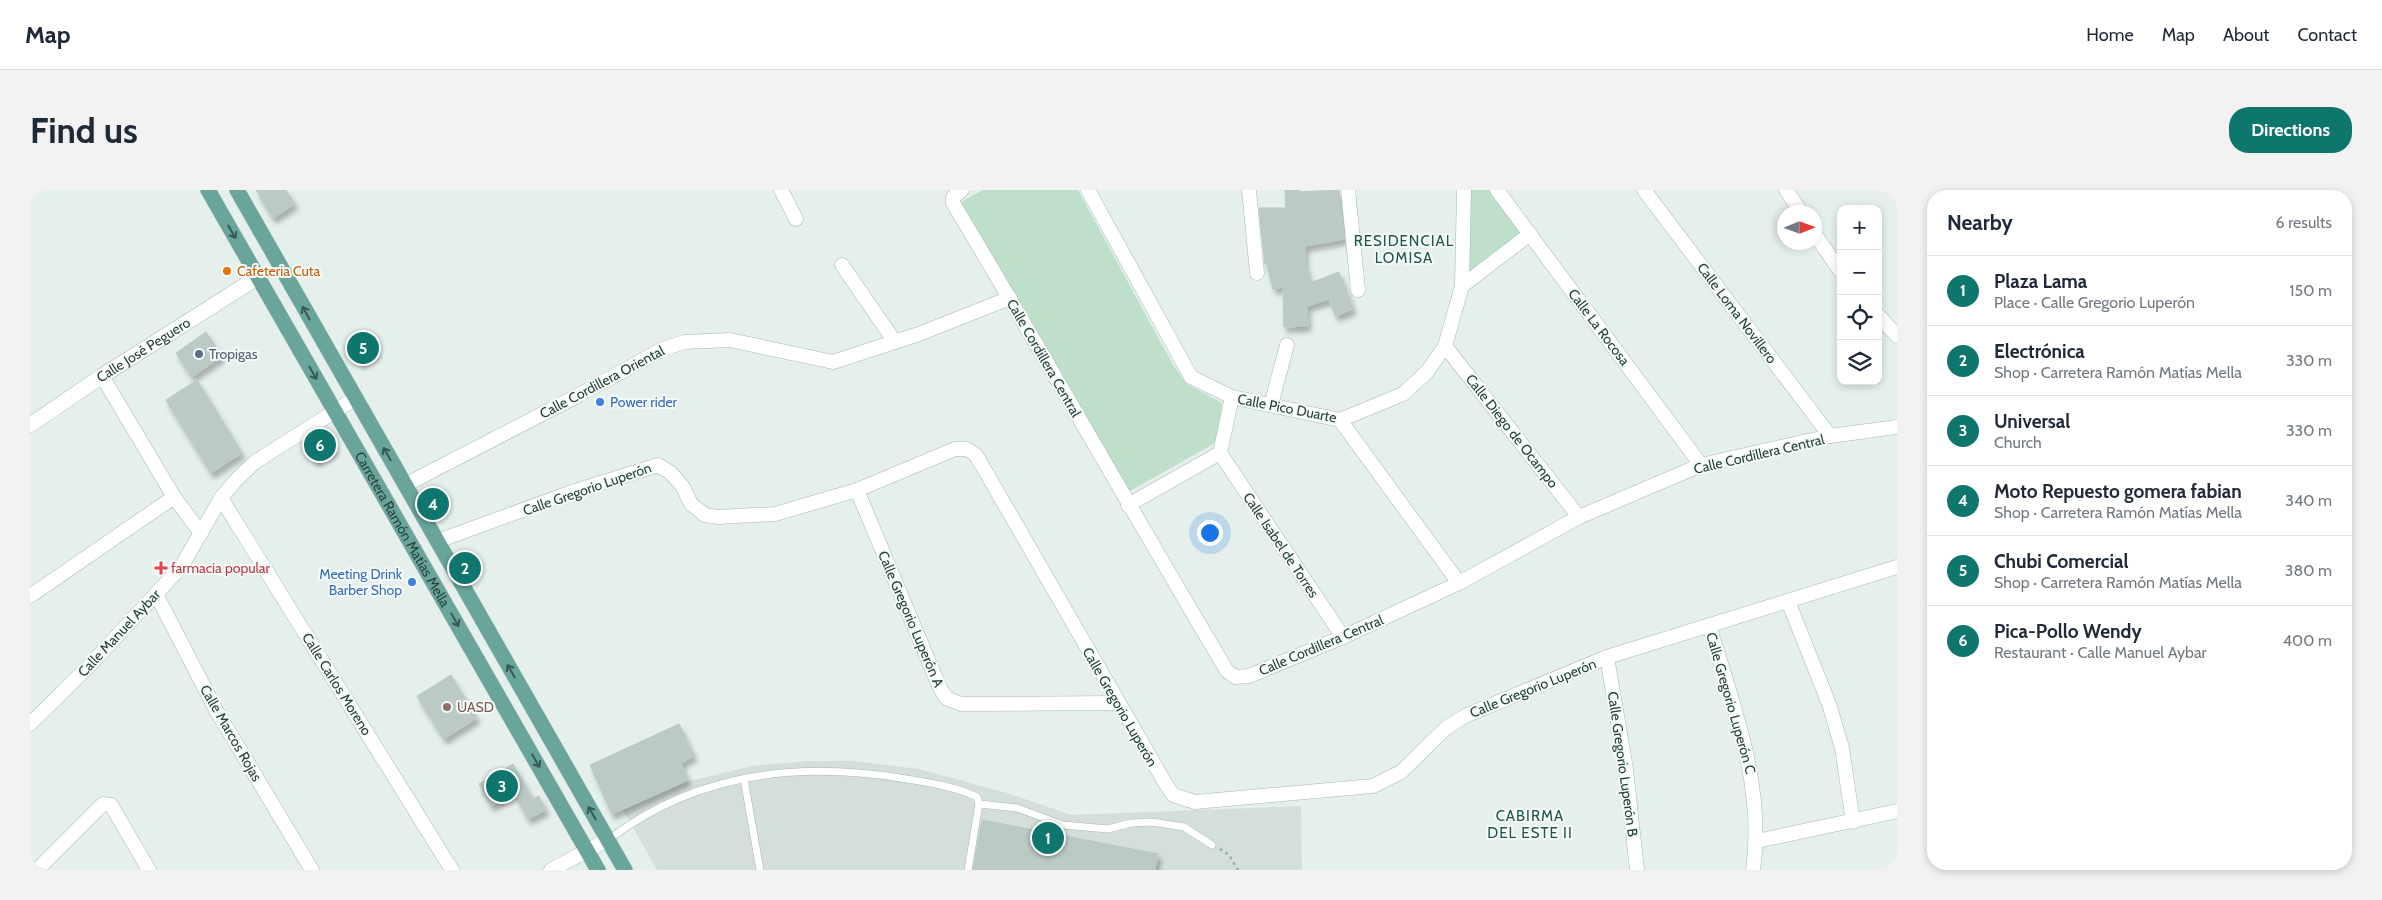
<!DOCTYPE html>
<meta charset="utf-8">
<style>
:root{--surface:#fff;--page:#f2f2f3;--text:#1f2937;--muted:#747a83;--line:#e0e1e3;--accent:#0f766e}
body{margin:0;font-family:Cabin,sans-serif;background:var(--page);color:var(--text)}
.controls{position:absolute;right:15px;top:15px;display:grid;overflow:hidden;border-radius:10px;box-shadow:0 2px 8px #0003}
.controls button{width:45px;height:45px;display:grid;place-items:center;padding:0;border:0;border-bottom:1px solid var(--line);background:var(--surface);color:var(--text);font:25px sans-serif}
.compass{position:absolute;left:1747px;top:15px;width:45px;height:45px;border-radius:50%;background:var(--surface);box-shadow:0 2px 8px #0003;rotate:89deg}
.you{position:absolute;left:1179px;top:342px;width:18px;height:18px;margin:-12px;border:4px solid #fff;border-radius:50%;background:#1a73e8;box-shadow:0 0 0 8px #1a73e833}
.badge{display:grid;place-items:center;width:32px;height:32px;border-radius:50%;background:var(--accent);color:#fff;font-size:16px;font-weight:700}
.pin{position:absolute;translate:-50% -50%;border:2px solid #fff;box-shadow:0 1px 5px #0006}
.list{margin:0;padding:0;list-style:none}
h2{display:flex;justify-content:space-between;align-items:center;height:65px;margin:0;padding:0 20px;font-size:21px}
h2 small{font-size:16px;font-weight:400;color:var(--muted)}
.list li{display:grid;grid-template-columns:32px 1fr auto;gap:15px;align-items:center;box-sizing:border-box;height:70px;padding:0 20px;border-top:1px solid var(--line)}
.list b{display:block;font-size:19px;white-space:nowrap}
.list p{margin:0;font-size:16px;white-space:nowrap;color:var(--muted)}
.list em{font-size:16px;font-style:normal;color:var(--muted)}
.icon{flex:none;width:28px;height:28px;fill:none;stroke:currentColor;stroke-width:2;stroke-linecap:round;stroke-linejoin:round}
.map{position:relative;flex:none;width:1867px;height:680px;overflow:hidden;border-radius:20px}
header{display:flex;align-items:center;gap:30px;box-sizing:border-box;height:70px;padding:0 25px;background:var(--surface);border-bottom:1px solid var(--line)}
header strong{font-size:24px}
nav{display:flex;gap:28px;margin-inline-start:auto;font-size:18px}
.intro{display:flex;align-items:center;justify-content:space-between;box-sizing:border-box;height:120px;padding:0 30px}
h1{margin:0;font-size:35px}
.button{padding:12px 22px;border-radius:20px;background:var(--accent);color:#fff;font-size:18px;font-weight:700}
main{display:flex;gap:30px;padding:0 30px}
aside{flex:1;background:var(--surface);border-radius:20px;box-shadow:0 2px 8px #0003}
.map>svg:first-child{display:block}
</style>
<header>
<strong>Map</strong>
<nav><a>Home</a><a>Map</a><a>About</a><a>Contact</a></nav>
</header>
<div class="intro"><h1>Find us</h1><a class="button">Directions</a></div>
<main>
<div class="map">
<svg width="1867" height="680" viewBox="0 0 1867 680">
<defs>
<filter id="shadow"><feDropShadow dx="3" dy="5.5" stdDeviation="2.5" flood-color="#0004"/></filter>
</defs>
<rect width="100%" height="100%" fill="#e5efeb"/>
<path fill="#d4dfdb" d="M779 571H824L889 579 977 603 1041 625 1271 616 1272 680H627L593 620 656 592 722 576Z"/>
<g fill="#bee0ca">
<path d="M953 0H1048L1143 175 1157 194 1192 213 1187 252 1100 301 929 13Z"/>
<path d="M1438 0H1460L1493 48 1437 88Z"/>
</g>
<g fill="#bbcac5" stroke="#b8c9c3" filter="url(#shadow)">
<path d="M226 0H256L265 14 243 28Z"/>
<path d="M1255 0H1270V2L1309 0 1314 49 1275 56V73L1280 93 1309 82 1323 119 1306 126 1299 109 1277 116 1278 136 1254 137 1253 97 1243 99 1237 74H1235L1229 18H1256Z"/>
<path d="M176 142 192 166 162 187 146 163Z"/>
<path d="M336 145 347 162 330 172 320 155Z"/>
<path d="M167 190 212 263 181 283 136 210Z"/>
<path d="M294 239 305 259 285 271 274 251Z"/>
<path d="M421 485 447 528 414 549 387 506Z"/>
<path d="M649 534 664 566 651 573 658 590 582 624 560 575Z"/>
<path d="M483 574 503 609 509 606 516 620 498 629 484 603 461 616 449 594Z"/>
<path d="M952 630 1128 664 1125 680H943Z"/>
</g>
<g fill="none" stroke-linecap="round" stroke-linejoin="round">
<g stroke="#a7b7b3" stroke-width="8">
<g id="lane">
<path d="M714 589 730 680"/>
<path d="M949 614 987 618 1033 635 1078 639 1101 633 1122 632 1154 637 1182 655"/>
<path d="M578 650C664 584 765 571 870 588 895 592 924 596 947 607L949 614 938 680"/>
</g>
</g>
<g stroke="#a7b7b3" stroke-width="15">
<g id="street">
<path d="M751 0 766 29"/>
<path d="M932 0 923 7V13C1016 168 1104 325 1197 481L1205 487 1219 486 1313 447 1429 393 1549 327 1671 275 1800 246 1867 237"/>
<path d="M1058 0 1161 187 1202 207 1310 230 1373 204 1397 182 1415 156 1432 96 1434 0"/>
<path d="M1219 0 1227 83"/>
<path d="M1318 0 1328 100"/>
<path d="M1467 0 1671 275"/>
<path d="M1614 0 1800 246"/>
<path d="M1756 0 1771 22"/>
<path d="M1784 43 1811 82"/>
<path d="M812 75 865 152"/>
<path d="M1432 96 1500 44"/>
<path d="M1848 125 1867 146"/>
<path d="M1415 156 1549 327"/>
<path d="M72 186 144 307 171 343"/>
<path d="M1241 215 1257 155"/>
<path d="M1310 230 1429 393"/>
<path d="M1190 263 1313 447"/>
<path d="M375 295 549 205 633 159 654 152 700 150 803 172 889 144 980 108"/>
<path d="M827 300 909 496 916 508 931 514 1087 513"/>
<path d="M191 308 422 680"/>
<path d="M1098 315 1190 263 1202 207"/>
<path d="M408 351 539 303 628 275 641 283 653 297 661 314 675 325 688 327 745 324 827 300 925 259H937L946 265 1134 591 1143 605 1165 612 1343 596 1371 582 1416 538 1435 526 1577 467 1867 377"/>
<path d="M126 404 186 520 282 680"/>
<path d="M0 406 144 307"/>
<path d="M1758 411 1799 514 1812 558 1823 632"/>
<path d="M1679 435C1703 515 1735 596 1723 680"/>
<path d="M1577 467 1596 579 1607 680"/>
<path d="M0 534 60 475 151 377 191 308 206 290 225 272 324 209"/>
<path d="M1727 651 1867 621"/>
<path d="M7 680 73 614 81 615 119 680"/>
<path d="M521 680 577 650"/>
</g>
</g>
<g stroke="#a4bbb5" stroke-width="16">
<g id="secondary">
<path id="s1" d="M0 235 72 186 228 87"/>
</g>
</g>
<g stroke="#c2cac8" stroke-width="16">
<g id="primary">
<path id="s2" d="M178 0 568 680"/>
<path d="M207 0 595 680"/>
</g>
</g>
<path stroke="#85b3a9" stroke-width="2.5" stroke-dasharray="2.5 4" stroke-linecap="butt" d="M1190 659 1199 665 1208 680"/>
<use href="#lane" stroke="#fff" stroke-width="7"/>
<use href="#street" stroke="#fff" stroke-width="14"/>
<use href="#secondary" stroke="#fff" stroke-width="15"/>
<use href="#primary" stroke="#69a59b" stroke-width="15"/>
</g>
<defs><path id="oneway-shaft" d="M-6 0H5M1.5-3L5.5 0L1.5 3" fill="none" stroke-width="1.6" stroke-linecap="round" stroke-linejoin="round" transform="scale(1.25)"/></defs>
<g stroke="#355a54">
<use href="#oneway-shaft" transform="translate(202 42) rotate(60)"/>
<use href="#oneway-shaft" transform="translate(276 123) rotate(-119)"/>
<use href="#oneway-shaft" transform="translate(283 183) rotate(60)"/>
<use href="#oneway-shaft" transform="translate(357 264) rotate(-120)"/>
<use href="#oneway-shaft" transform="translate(425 430) rotate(60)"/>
<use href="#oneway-shaft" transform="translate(481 481) rotate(-120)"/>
<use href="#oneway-shaft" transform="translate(506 571) rotate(60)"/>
<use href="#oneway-shaft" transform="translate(562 623) rotate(-120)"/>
</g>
<circle fill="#e8710a" stroke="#f6fbf9" stroke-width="2" cx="197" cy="81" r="5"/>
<circle fill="#5c6f8a" stroke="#f6fbf9" stroke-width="2" cx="169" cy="164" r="5"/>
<g fill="#3f7fe0" stroke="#f6fbf9" stroke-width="2">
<circle cx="570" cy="212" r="5"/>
<circle cx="382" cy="392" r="5"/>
</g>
<path fill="#e0444e" stroke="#f6fbf9" stroke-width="2" d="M128.5 370.5h5v5h5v5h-5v5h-5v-5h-5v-5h5z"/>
<circle fill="#8d6e63" stroke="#f6fbf9" stroke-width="2" cx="417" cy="517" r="5"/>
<g text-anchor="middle" stroke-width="4" stroke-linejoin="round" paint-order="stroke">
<g font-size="14" fill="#c56008" stroke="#f6fbf9" text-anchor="start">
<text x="207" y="86">Cafeteria Cuta</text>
</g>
<g font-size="14" fill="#24413c" stroke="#f6fbf9">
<text transform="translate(1707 123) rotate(53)" y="5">Calle Loma Novillero</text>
<text transform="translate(1569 137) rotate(53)" y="5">Calle La Rocosa</text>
<text dy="5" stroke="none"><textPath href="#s1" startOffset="136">Calle José Peguero</textPath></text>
<text transform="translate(1014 168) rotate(60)" y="5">Calle Cordillera Central</text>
<text transform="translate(572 192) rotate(-28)" y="5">Calle Cordillera Oriental</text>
<text transform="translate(1257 218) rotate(11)" y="5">Calle Pico Duarte</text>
<text transform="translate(1482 241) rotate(52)" y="5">Calle Diego de Ocampo</text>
<text transform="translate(1729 264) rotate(-13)" y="5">Calle Cordillera Central</text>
<text transform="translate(557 299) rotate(-19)" y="5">Calle Gregorio Luperón</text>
<text dy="5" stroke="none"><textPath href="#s2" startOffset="391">Carretera Ramón Matías Mella</textPath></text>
<text transform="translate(1251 355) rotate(56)" y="5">Calle Isabel de Torres</text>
<text transform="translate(881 429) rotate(67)" y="5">Calle Gregorio Luperón A</text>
<text transform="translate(89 443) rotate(-47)" y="5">Calle Manuel Aybar</text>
<text transform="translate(1291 455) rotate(-23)" y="5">Calle Cordillera Central</text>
<text transform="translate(307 494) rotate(58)" y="5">Calle Carlos Moreno</text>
<text transform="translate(1503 498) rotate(-22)" y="5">Calle Gregorio Luperón</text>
<text transform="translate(1701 513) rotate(74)" y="5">Calle Gregorio Luperón C</text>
<text transform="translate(1090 517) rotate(60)" y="5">Calle Gregorio Luperón</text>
<text transform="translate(201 543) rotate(60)" y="5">Calle Marcos Rojas</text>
<text transform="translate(1593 574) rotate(82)" y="5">Calle Gregorio Luperón B</text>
</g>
<g font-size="14" fill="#4e5e75" stroke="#f6fbf9" text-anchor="start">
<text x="179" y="169">Tropigas</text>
</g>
<g font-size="14" fill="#366cbe" stroke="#f6fbf9" text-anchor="start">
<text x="580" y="217">Power rider</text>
<text x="372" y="389" text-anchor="end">Meeting Drink<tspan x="372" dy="16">Barber Shop</tspan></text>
</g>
<g font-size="14" fill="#be3a42" stroke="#f6fbf9" text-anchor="start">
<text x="141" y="383">farmacia popular</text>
</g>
<g font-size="14" fill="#785e54" stroke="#f6fbf9" text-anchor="start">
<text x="427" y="522">UASD</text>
</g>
<g font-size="15" letter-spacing="1" fill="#1f544c" stroke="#f6fbf9">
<text x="1374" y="56">RESIDENCIAL<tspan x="1374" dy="17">LOMISA</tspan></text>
<text x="1500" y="631">CABIRMA<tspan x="1500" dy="17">DEL ESTE II</tspan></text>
</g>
</g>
</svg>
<div class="controls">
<button>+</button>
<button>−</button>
<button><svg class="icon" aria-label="locate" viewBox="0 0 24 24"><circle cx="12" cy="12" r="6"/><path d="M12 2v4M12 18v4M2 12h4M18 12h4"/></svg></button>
<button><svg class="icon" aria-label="layers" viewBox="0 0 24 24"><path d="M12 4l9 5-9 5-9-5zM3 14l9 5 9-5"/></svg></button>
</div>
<svg class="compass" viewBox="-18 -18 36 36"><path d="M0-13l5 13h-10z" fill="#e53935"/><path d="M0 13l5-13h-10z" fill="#747a83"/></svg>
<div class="you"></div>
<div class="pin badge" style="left:1018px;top:648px">1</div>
<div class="pin badge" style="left:435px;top:378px">2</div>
<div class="pin badge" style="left:472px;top:596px">3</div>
<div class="pin badge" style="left:403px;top:314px">4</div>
<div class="pin badge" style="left:333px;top:158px">5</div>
<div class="pin badge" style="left:290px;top:255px">6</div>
</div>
<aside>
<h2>Nearby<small>6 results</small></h2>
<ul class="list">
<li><span class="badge">1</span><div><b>Plaza Lama</b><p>Place · Calle Gregorio Luperón</p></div><em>150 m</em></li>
<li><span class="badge">2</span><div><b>Electrónica</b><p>Shop · Carretera Ramón Matías Mella</p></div><em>330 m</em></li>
<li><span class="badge">3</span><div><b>Universal</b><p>Church</p></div><em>330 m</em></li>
<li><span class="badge">4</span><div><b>Moto Repuesto gomera fabian</b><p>Shop · Carretera Ramón Matías Mella</p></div><em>340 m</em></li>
<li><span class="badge">5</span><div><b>Chubi Comercial</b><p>Shop · Carretera Ramón Matías Mella</p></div><em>380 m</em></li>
<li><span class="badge">6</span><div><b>Pica-Pollo Wendy</b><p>Restaurant · Calle Manuel Aybar</p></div><em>400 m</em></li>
</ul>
</aside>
</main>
